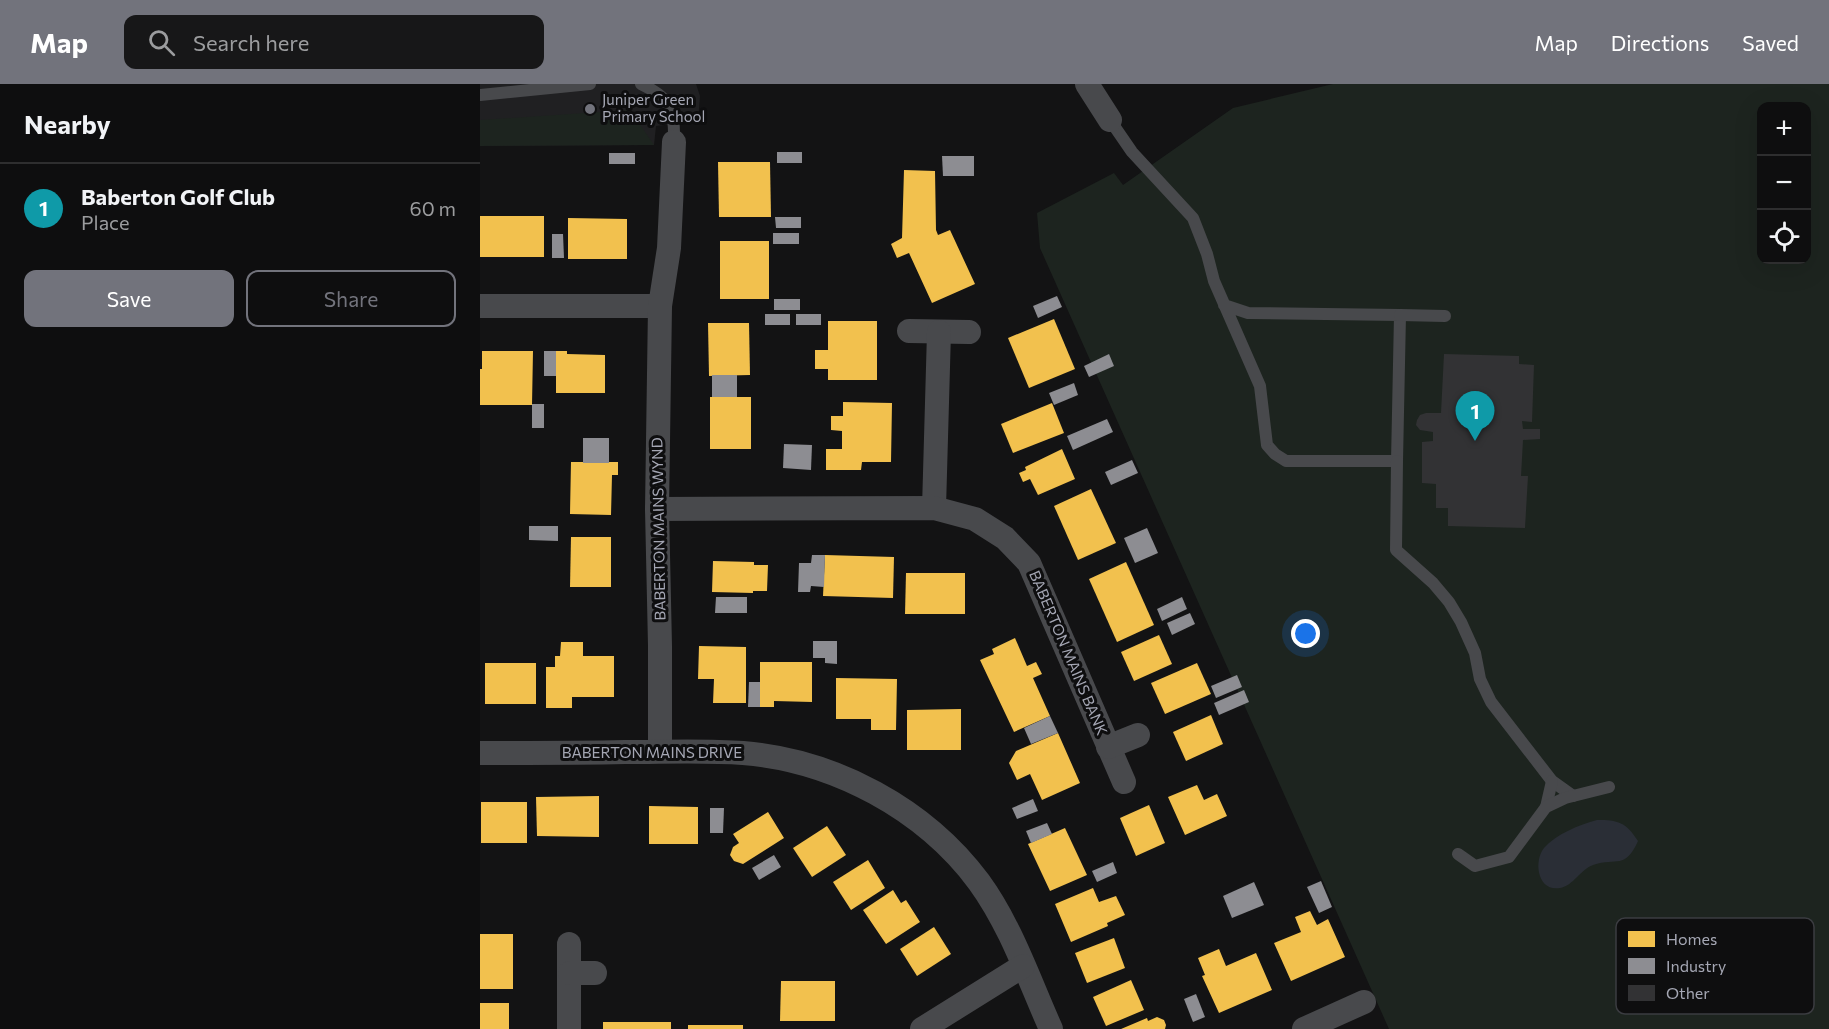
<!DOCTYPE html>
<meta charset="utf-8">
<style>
:root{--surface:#0e0e0f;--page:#171718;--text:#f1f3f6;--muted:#9b9c9e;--line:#2e2e2f;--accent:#72737c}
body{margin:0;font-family:Commissioner,sans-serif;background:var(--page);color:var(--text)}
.controls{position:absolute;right:18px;top:18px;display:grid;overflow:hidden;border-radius:12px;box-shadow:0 6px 24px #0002}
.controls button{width:54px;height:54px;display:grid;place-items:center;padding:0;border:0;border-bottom:2px solid var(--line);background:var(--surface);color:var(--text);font:30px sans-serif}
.you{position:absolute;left:826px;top:550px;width:21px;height:21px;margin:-15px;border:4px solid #fff;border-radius:50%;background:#1a73e8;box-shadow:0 0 0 9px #1a73e833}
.badge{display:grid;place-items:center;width:39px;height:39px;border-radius:50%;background:var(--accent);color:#fff;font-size:20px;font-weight:700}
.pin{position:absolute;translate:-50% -50px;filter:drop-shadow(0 2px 3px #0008)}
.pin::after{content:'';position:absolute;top:32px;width:21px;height:18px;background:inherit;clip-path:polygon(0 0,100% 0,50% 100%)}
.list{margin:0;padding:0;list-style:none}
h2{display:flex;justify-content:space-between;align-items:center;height:78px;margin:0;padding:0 24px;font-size:26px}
h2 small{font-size:20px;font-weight:400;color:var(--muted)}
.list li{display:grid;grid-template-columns:39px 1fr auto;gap:18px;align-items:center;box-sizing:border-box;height:90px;padding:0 24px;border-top:2px solid var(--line)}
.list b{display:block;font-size:22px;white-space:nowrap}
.list p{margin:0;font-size:20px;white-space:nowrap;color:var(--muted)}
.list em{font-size:20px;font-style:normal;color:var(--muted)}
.actions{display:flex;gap:12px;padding:18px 24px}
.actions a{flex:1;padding:14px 0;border:2px solid var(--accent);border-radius:12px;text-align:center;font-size:21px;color:var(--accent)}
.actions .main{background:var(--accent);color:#fff}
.icon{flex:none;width:33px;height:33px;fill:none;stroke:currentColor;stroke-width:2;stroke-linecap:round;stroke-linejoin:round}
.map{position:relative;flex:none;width:1349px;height:945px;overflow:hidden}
header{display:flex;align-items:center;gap:36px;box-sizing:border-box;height:84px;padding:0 30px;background:var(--accent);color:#fff}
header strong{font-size:28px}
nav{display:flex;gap:33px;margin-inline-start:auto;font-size:21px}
.search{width:420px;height:54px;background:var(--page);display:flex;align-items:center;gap:15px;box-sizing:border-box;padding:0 21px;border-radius:12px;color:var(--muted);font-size:22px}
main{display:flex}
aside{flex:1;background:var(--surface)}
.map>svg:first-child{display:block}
</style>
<header>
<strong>Map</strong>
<div class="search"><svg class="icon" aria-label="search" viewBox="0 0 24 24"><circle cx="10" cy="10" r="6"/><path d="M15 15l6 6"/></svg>Search here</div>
<nav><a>Map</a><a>Directions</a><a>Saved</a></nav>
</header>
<main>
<aside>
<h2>Nearby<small></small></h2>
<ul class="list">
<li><span class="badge" style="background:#0f9aa8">1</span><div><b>Baberton Golf Club</b><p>Place</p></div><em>60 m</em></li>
</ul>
<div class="actions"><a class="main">Save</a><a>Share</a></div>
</aside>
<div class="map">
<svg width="1349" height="945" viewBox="0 0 1349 945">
<rect width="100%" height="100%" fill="#131314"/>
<path fill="#202022" d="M0 0H216L220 12 218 37 176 42 174 61 0 62Z"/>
<g fill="#1d241f" fill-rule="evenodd">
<path d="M853 0H1349V945H909L560 164 557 129 634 89 643 101 753 24ZM1282 22H1326V176H1282Z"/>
<path d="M150 26 174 61 0 62V36Z"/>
</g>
<path fill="#2a2e36" d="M1117 736C1138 736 1146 738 1158 757 1145 786 1137 773 1113 781 1101 785 1093 802 1080 804 1058 808 1053 778 1064 764 1076 750 1099 741 1117 736Z"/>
<g fill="#f2c14e">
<path d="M238 78H290L291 133H239Z"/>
<path d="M424 86 455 87 456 146 458 151 470 146 495 200 452 219 429 169 417 174 411 160 422 154Z"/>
<rect x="0" y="132" width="64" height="41"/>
<path d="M88 134 147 135V175H88Z"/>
<rect x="240" y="157" width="49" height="58"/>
<path d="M574 235 595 285 549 304 528 254Z"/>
<path d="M348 237H397V296H348V285H335V266H348Z"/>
<path d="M228 239H269L270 291 229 292Z"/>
<path d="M2 267H53L52 321H0V285H2Z"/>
<path d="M76 267H87V270L125 271V309H76Z"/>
<rect x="230" y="313" width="41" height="52"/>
<path d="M363 318 412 319 411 378H382L381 386H346V365H362V347L351 346V332H363Z"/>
<path d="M572 319 584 349 533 369 521 340Z"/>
<path d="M582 365 595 395 558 411 550 395 543 398 539 389 546 386 545 383Z"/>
<path d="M91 378H138V391H132L131 431 90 430Z"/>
<path d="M611 405 636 459 598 476 574 422Z"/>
<path d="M91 453H131V503H90Z"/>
<path d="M345 471 414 473 413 514 343 512Z"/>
<path d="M233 477 274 478V481H288L287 507H273V509L232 508Z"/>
<path d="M646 478 674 541 637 558 609 495Z"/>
<path d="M426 489H485V530H425Z"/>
<path d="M679 551 692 580 654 597 641 568Z"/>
<path d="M535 554 547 582 556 578 562 590 553 594 570 632 534 648 500 576 514 570 512 565Z"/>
<path d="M81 558H103V572H134V613H92V624H66V583H75V572H80Z"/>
<path d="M219 562 266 563V619H233L234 595H218Z"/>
<path d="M280 578H332V618L294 617V623H280Z"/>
<rect x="5" y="579" width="51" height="41"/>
<path d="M717 579 731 610 685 630 671 599Z"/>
<path d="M356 594 417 595 416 646H391V635H356Z"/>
<path d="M481 625V666H427V626Z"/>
<path d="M731 631 743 660 706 677 693 648Z"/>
<path d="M578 649 600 699 562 716 550 690 537 696 529 679 536 667Z"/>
<path d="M717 701 724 716 737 710 747 732 705 751 688 713Z"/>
<path d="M119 712V753L57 752 56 713Z"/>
<rect x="1" y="718" width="46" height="41"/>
<path d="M669 721 685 759 656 772 640 734Z"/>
<path d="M169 722 218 723V760H169Z"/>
<path d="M288 728 304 754 263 780 254 777 250 771 253 763 259 759 253 750Z"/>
<path d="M347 742 366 771 332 793 313 764Z"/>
<path d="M585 744 607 791 570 807 548 760Z"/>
<path d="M388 776 405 804 371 826 353 798Z"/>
<path d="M613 804 619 818 636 812 645 831 627 839 628 842 591 858 575 820Z"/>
<path d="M413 806 421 819 426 816 440 838 406 860 383 826Z"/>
<path d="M830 827 837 841 848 835 865 873 811 897 794 859 821 848 815 833Z"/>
<path d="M454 843 471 870 437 892 420 865Z"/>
<rect x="0" y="850" width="33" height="55"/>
<path d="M634 854 645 884 607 899 595 869Z"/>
<path d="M739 865 746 882 776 869 792 906 739 929 722 892 725 891 718 874Z"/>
<path d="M651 896 664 926 626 942 613 913Z"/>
<path d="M301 897H355V937H300Z"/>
<rect x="0" y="919" width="29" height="26"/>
<path d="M677 933 684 936 686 941 685 945H641L667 934 668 937Z"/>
<rect x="123" y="938" width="68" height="7"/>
<rect x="208" y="941" width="55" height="4"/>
</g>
<g fill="#8d8d92">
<rect x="297" y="68" width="25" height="11"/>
<rect x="129" y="69" width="26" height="11"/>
<path d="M462 72H494V92H463Z"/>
<path d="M295 133H321V144H296Z"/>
<rect x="293" y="149" width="26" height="11"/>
<path d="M72 150H83L84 174H72Z"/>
<path d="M577 212 582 223 558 234 553 222Z"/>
<rect x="294" y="215" width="26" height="11"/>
<rect x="285" y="230" width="25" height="11"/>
<rect x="316" y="230" width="25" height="11"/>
<rect x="64" y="267" width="12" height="25"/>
<path d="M629 270 634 282 609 293 604 282Z"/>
<rect x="232" y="291" width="25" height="22"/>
<path d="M594 299 598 311 574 321 569 309Z"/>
<rect x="52" y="320" width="12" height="24"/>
<path d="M627 335 633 348 593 366 587 352Z"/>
<rect x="103" y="354" width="26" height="25"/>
<path d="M304 360 332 361 331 386 303 384Z"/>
<path d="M652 376 658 389 631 401 625 388Z"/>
<path d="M49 442H78V457L49 456Z"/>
<path d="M667 444 678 469 655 479 644 454Z"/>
<path d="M332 471H345L344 503 331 502 330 508H318L319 479H331Z"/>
<path d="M236 513H267V529H235Z"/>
<path d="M702 513 707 525 682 537 677 525Z"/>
<path d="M710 529 715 540 692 551 687 539Z"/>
<path d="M333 557H357V580L345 579V574H333Z"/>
<path d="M757 591 762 603 736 614 731 602Z"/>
<path d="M269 598H280V623H268Z"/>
<path d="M764 606 769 618 739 631 734 619Z"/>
<path d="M570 632 578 649 551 660 544 644Z"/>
<path d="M553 715 558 727 537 735 532 724Z"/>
<path d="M230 724H244L243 749H230Z"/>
<path d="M567 739 572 750 551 759 546 747Z"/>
<path d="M294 771 301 783 279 796 272 784Z"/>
<path d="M633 778 637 789 617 798 612 787Z"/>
<path d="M841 797 852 823 839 829 827 803Z"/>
<path d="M774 798 784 821 752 834 743 812Z"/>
<path d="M716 910 725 933 713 938 704 915Z"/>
</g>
<path fill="#323234" d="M964 270 1039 272V280L1054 281 1052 338 1042 337 1043 345H1060V355L1043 356 1041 392H1048L1045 444 968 442V424H956V400L942 399V358L953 357V348L940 346 936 341 937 336 940 331 946 329H961Z"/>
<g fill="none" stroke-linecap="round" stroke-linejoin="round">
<g stroke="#48494c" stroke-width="12">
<path d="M161 0C191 14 195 26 194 58"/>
<path d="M0 11 110 0"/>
<path d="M630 36 652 68 713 134 727 170 734 197 780 302 787 361 795 370 806 377H917L920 231 768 229 744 221"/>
<path d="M920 231 965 232"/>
<path d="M917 377 916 466 953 499 969 518 981 538 995 569 1000 595 1011 618 1072 697 1093 712"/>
<path d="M1066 723 1072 697"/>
<path d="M978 770 995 782 1029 773 1066 723 1085 714 1129 703"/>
</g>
<g stroke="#48494c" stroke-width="24">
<path d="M607 0 630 36"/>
<path d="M0 222H180"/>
<path d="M429 247 489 248"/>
<path d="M454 424 459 248"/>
<path d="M177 425 454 424 495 435 525 454 549 479 644 698"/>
<path d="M628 663 658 651"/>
<path d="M180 667V562L177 425 180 222 189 164 194 58"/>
<path d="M0 669C48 669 97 669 145 668 184 668 224 666 263 669 354 676 445 725 499 798 531 842 549 896 571 945"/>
<path d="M89 860V945"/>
<path d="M90 889H115"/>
<path d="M442 945 543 882"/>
<path d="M824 945 884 918"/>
</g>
</g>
<circle fill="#72737c" stroke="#0e0e0f" stroke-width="2" cx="110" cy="25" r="6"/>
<g text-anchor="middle" stroke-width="6" stroke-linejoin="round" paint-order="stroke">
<g font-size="15" fill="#a5a7b4" stroke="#0e0e0f" text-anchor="start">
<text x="122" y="21">Juniper Green<tspan x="122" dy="17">Primary School</tspan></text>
</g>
<g font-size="15" fill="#a5a7b4" stroke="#0e0e0f">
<text transform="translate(179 445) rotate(-91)" y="5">BABERTON MAINS WYND</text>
<text transform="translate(588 569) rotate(67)" y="5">BABERTON MAINS BANK</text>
<text x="172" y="674">BABERTON MAINS DRIVE</text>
</g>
</g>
<rect x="1136" y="834" width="198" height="96" rx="9" fill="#0e0e0f" stroke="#3b3c41" stroke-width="1.5"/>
<rect x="1148" y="847" width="27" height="16" fill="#f2c14e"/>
<rect x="1148" y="874" width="27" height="16" fill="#8d8d92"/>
<rect x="1148" y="901" width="27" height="16" fill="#323234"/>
<g font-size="16" fill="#a5a7b4">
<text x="1186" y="861">Homes</text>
<text x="1186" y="888">Industry</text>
<text x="1186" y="915">Other</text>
</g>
</svg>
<div class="controls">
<button>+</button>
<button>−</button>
<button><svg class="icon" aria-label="locate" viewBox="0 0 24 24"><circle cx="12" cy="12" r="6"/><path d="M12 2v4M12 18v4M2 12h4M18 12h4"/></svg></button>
</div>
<div class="you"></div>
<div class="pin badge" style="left:995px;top:357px;background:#0f9aa8">1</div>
</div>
</main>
